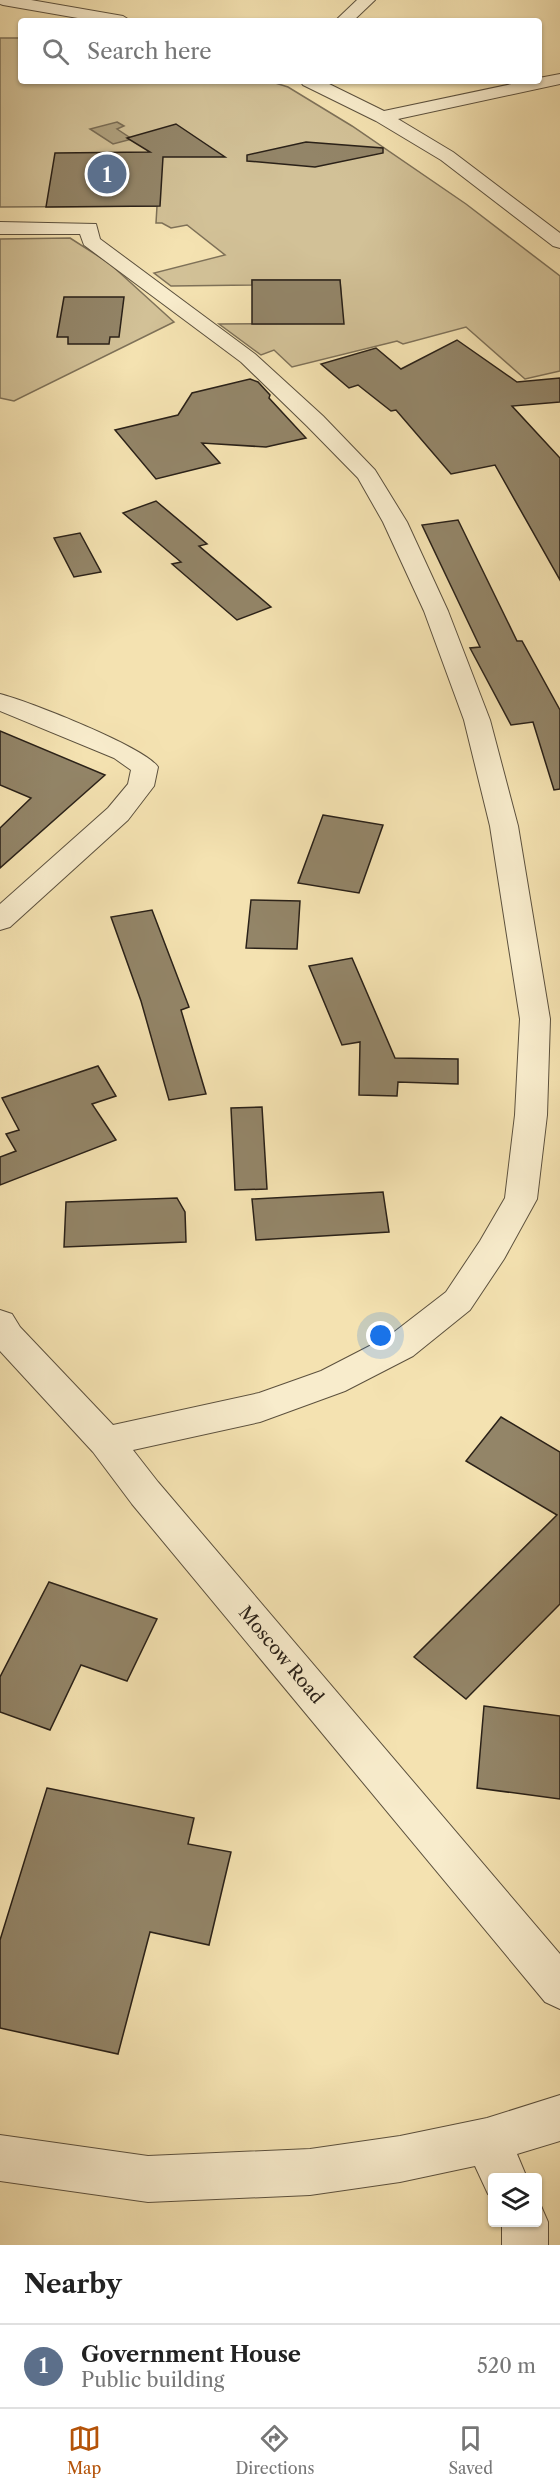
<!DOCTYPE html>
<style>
:root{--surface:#fff;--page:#f6f6f6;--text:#222;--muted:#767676;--line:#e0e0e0;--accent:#b45309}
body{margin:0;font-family:"Libre Caslon Text",serif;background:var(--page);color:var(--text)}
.controls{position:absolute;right:18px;bottom:18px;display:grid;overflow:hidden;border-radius:6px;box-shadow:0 2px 4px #0004}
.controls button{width:54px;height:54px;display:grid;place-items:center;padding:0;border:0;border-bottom:2px solid var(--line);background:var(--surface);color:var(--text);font:30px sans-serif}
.you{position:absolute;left:381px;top:1336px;width:21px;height:21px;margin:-15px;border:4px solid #fff;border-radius:50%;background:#1a73e8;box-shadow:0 0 0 9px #1a73e833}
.badge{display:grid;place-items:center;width:39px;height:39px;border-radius:50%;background:var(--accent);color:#fff;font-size:20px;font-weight:700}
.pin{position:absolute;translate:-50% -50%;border:3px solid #fff;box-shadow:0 2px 6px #0006}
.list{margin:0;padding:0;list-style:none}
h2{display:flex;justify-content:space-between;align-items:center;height:78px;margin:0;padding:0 24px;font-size:26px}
h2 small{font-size:20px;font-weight:400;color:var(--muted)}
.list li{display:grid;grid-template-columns:39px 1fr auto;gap:18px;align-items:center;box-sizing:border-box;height:84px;padding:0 24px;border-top:2px solid var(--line)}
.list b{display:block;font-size:22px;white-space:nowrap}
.list p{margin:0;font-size:20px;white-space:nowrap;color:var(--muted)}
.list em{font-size:20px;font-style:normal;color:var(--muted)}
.icon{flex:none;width:33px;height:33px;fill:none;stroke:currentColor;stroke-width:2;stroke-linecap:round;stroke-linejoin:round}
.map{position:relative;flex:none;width:560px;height:2245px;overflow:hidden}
.search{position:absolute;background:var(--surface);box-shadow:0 2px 4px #0004;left:18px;right:18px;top:18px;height:66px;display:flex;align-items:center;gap:15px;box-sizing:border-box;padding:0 21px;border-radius:6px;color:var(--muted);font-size:22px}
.sheet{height:162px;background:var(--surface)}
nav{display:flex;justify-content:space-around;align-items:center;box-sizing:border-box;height:84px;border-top:2px solid var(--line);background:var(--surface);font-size:16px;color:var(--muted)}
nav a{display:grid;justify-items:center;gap:3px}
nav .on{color:var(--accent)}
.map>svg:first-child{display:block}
</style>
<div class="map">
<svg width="560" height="2245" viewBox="0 0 560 2245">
<rect width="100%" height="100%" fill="#f4e2b1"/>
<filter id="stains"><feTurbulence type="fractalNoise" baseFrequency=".00333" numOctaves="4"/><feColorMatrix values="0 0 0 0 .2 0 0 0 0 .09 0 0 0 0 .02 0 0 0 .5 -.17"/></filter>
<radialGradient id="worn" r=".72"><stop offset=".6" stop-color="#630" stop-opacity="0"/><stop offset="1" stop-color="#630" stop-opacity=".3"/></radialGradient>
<g fill="#d2c197" stroke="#7e7158" stroke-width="1.5">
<path d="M0 38H21V81H269L288 87 352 126 466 204 560 276V371L525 379 466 327 403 344 397 341 292 367 274 350 261 355 219 324 343 323 340 280H252V285L171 286 154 273 225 255 187 225 171 228 162 223H156L157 206 0 207Z"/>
<path d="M70 238 109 263 174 322 14 401 0 398V239Z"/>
</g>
<path fill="#afa07d" stroke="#7a6d55" stroke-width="1.5" d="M117 122 124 126 117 129 132 139 113 144 90 129Z"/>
<g fill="#938568" stroke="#2a2118" stroke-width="1.5">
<path d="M176 124 225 157H163L160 206 46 207 55 153 150 152 127 138Z"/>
<path d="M306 142 383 148V153L315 167 247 161V155Z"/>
<path d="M252 280H340L344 324H252Z"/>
<path d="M64 297H124L119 337H110L109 344H68V337H57Z"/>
<path d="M457 340 517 382 560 378V402L512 406 560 458V580L495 465 451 474 396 410 391 411 358 385 349 388 321 364 376 348 401 369Z"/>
<path d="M250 379 258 382 270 395 269 398 306 438 266 447 202 443 220 463 156 479 115 430 178 415 192 393Z"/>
<path d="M156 501 207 544 199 546 271 607 237 620 172 564 181 562 123 513Z"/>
<path d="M458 520 517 641H522L560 710V789L554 790 533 722 511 725 470 648 480 647 422 525Z"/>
<path d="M80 533 101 572 74 577 54 538Z"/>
<path d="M0 731 105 775 0 868V828L31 798 0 785Z"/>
<path d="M323 815 383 825 359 893 298 883Z"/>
<path d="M251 900 300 901 297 949 246 948Z"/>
<path d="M152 910 189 1007 181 1010 206 1094 169 1100 141 1001 111 917Z"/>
<path d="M352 958 395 1058 458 1059V1084L398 1082 397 1096 359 1095 360 1042 342 1045 309 966Z"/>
<path d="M98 1066 116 1096 92 1104 116 1140 0 1185V1157L16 1151 6 1134 19 1130 2 1098Z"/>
<path d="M262 1107 267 1189 235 1190 231 1108Z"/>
<path d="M383 1192 389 1232 256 1240 252 1199Z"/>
<path d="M177 1198 185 1212 186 1242 64 1247 66 1202Z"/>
<path d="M501 1417 560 1452V1604L466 1699 414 1657 557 1515 466 1461Z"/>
<path d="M49 1582 157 1619 127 1681 81 1665 50 1730 0 1712V1677Z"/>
<path d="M484 1706 560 1716V1799L477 1788Z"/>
<path d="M47 1788 194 1818 188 1844 231 1852 209 1945 150 1932 118 2054 0 2028V1940Z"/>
</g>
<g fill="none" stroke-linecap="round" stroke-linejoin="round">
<g stroke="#5c513e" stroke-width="2">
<g id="minor">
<path d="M0 0H31L123 16 131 21H95L3 5 0 4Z"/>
<path d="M357 0H375L353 21H335Z"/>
<path d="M560 74V84L398 119 453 152 560 233V248L553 246 441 160 376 121 303 85 300 81H323L384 111 526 81H539V78Z"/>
<path d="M0 222 96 224 100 239 255 354 323 416 375 470 407 522 448 611 490 720 518 826 550 1019 547 1115 537 1199 504 1259 470 1310 413 1356 345 1391 260 1422 133 1450 158 1482 560 1954V2009L545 2002 132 1504 93 1452 0 1351V1310L12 1314 20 1327 113 1425 259 1393 321 1371 389 1336 446 1292 480 1241 505 1198 515 1115 520 1019 490 826 464 720 424 611 383 522 358 478 307 426 241 362 84 245 80 234H0Z"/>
<path d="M0 694C28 701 145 747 158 767L154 786 128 820 10 927 0 930V904L108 808 128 784 131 770 114 758 0 711Z"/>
<path d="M560 2095V2141L517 2154 527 2178H492V2196L488 2194 475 2166 400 2182 310 2195 148 2202 0 2181V2135L148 2156 310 2149 400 2136 487 2118Z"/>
<path d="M538 2204 541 2206 548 2222V2245H502V2222H538Z"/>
</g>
</g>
<use href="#minor" fill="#f8eccc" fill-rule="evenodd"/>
</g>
<g text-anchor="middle" stroke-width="5" stroke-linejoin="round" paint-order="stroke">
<g font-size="18" fill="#2a2118" stroke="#f8eccc">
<text transform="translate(281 1655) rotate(50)" y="6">Moscow Road</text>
</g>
</g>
<rect width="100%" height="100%" filter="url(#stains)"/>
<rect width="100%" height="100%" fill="url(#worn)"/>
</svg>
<div class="controls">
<button><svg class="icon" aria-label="layers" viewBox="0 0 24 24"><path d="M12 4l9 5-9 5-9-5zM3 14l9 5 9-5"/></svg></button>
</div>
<div class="you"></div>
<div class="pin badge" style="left:107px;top:174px;background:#5c6f8a">1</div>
<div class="search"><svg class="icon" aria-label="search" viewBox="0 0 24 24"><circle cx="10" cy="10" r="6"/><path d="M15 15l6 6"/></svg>Search here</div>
</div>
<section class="sheet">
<h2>Nearby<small></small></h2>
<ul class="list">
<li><span class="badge" style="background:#5c6f8a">1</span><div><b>Government House</b><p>Public building</p></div><em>520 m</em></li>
</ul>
</section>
<nav>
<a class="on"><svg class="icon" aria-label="map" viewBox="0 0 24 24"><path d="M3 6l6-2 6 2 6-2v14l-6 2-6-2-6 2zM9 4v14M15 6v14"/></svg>Map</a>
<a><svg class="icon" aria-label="directions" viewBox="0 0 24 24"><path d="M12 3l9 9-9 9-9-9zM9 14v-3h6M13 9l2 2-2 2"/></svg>Directions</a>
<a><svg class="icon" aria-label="saved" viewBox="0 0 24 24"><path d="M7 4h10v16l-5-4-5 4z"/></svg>Saved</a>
</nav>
